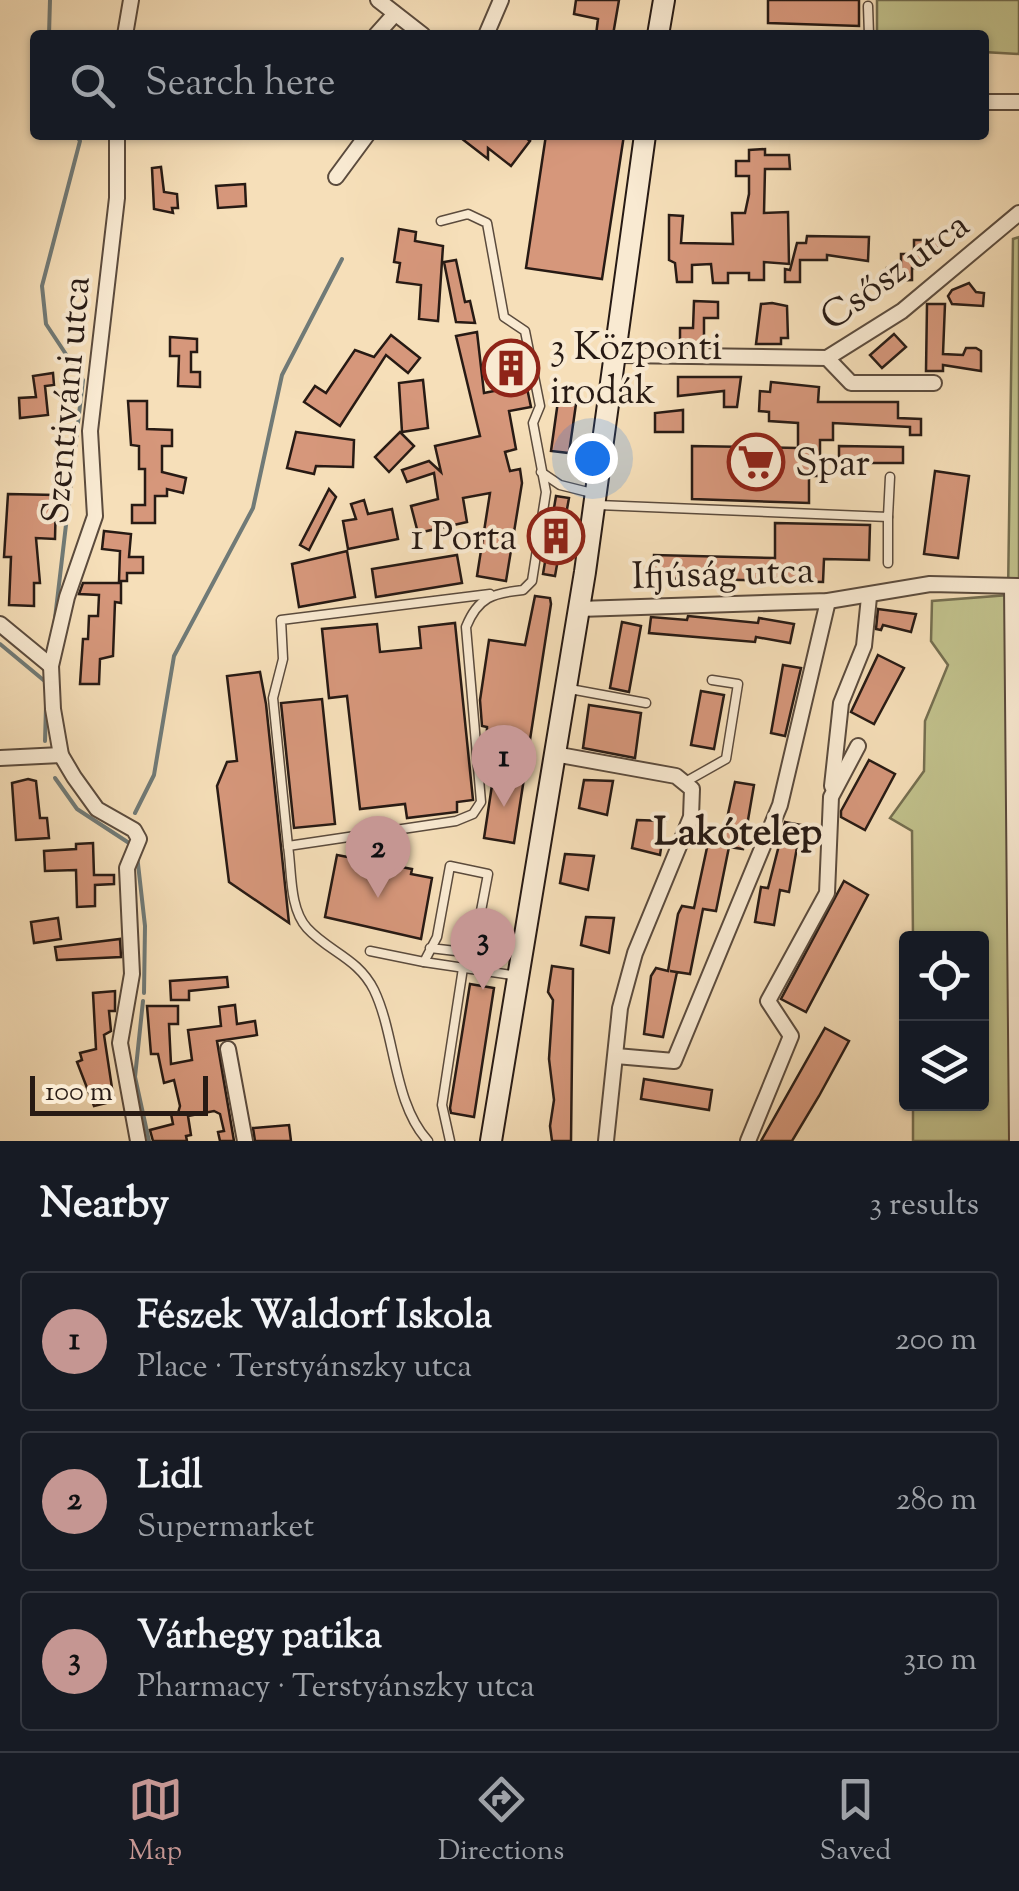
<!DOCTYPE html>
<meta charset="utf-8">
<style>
:root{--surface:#171b24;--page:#20242c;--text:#f1f3f6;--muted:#9ea1a6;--line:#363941;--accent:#c59692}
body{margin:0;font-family:"Sorts Mill Goudy",serif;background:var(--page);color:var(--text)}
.controls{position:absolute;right:30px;bottom:30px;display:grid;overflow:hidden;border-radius:10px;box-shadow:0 2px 8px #0004}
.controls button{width:90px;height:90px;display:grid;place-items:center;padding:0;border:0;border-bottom:2px solid var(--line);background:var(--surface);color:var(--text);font:50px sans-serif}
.scale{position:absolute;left:30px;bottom:25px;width:178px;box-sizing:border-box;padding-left:10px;border:5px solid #271a14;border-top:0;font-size:28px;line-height:35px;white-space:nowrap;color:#271a14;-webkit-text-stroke:8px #f9ead2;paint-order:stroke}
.you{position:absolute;left:592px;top:458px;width:35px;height:35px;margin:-25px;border:8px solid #fff;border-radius:50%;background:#1a73e8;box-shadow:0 0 0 15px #1a73e833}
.badge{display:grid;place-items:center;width:65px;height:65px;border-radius:50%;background:var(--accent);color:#111;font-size:32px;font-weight:700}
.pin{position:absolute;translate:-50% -82px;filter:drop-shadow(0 2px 5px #0008)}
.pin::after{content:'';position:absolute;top:52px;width:35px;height:30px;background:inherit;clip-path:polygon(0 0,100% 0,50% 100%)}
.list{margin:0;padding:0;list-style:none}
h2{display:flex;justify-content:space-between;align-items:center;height:130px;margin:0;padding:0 40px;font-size:42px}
h2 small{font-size:32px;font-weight:400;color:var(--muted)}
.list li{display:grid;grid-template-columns:65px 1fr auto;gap:30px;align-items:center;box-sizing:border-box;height:140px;margin:0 20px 20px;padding:0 20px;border:2px solid var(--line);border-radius:10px}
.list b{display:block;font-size:38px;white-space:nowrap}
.list p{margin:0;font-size:32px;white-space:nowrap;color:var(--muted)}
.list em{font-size:32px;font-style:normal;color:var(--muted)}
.icon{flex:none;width:55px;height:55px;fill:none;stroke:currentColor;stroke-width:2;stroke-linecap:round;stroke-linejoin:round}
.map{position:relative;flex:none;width:1019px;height:1141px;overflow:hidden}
.search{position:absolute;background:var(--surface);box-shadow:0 2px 8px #0004;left:30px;right:30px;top:30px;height:110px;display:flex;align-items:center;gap:25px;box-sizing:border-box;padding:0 35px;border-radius:10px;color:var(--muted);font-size:38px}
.sheet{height:610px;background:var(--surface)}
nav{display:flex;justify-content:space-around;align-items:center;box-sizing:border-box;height:140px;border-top:2px solid var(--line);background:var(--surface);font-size:28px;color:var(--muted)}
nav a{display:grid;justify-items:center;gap:5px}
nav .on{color:var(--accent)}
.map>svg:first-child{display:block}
</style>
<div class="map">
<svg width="1019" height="1141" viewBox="0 0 1019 1141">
<rect width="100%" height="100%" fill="#f6dfb9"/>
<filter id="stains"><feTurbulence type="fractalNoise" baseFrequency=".002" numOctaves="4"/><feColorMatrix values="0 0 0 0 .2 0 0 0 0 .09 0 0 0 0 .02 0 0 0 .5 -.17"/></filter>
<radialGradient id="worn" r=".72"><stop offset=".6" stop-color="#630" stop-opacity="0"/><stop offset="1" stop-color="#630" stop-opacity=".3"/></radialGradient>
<g fill="#c1c18c" stroke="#746e50" stroke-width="2.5">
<path d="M877 0H1019V54L984 52V35H877Z"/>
<path d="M1019 237V1141H913V1104H982V938H913L912 831 890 818 924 771 925 721 948 665 931 641 932 601 1008 595 1013 239Z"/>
</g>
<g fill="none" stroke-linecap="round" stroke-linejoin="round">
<g stroke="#707a77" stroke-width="4">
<path d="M49 35 50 0"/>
<path d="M54 627 83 380 46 324 42 286 80 141 76 135"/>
<path d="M0 644 47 683"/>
<path d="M45 741 46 706"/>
<path d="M55 778 77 809 129 843"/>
<path d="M135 813 154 775 174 656 253 508 282 375 342 259"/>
<path d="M137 855 145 926 144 993"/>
<path d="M143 1001 135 1077 149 1141"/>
</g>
</g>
<g fill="#d6977b" stroke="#271a14" stroke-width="2.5">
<path d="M576 0H619L613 35H596L598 19 574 14Z"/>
<path d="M768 0H859V26L768 23Z"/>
<path d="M457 135H522L530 141 511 166 488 148V159Z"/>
<path d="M546 135H624L602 279 526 268Z"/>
<path d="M765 149V155H789L790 169H765L764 213 788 212 789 264 764 262V280H749V273H728V283H713L711 264 692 265V282H677L675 263 669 260V215L683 216 681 243 733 244 732 213H745L749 194V176H736V161H749V150Z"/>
<path d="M161 167 164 192 177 194 178 208H172L173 213 154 209 152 168Z"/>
<path d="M245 184 246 206 218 208 216 186Z"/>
<path d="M399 229 416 232 415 241 443 246 438 321 419 319 421 285 397 282 400 263 394 262Z"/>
<path d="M807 236 869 237 868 261 827 255V260H800V282H785V269L790 270 797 243H806Z"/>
<path d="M914 240H939V254H923L924 268H912V280L887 281V268H901V254H914Z"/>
<path d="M456 260 465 302 470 301 475 323 456 322 444 262Z"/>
<path d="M969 283 976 292 984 293 983 306 952 304 948 296 952 290Z"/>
<path d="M694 301 718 302V318H704V346L680 345V328H693Z"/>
<path d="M772 303 787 306 788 338H781V344H756L761 304Z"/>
<path d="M927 304H945L943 354 963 355 966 348H976L981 351V371L943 365V371H926Z"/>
<path d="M477 332 484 393 504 389 495 346 517 341 531 407 509 411 516 449 505 452 510 471 520 469 522 483 506 581 477 576 490 493 463 498 467 522 418 533 411 506 438 499 434 473 407 482 402 470 429 461 441 472 435 446 480 436 456 336Z"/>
<path d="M894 334 906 347 882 368 870 355Z"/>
<path d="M391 335 420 358 408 373 386 355 340 426 304 402 315 386 326 393 355 350 374 357Z"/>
<path d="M170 337 197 339V352H191V372H200V387L178 386 179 356H170Z"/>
<path d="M53 373 54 385 45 386 48 415 20 418 19 398 36 397 33 376Z"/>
<path d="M678 377H741L737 407H724V391L678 396Z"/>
<path d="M423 380 428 428 402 432 399 383Z"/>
<path d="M771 382 819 387 818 402H898V418L921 419V435H910V427L833 423V440H820V476H809V503L692 499V446L798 448V423L769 421V412L759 411 760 391 770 392Z"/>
<path d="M128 401H147V429L172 430V446H162V472L186 478 183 493 167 489V496H155V523H132V505H145V469H139V446L131 445Z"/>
<path d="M558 401 576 404 569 453 551 451Z"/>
<path d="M683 410V432H655V413Z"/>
<path d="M296 432 354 440 353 467 316 466 314 474 287 468Z"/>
<path d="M400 432 414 446 389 472 375 457Z"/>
<path d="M839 446 903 447V463H839Z"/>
<path d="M935 471 969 476 958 558 924 554Z"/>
<path d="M329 489 336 497 309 550 300 545Z"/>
<path d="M8 494 56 495 55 539 36 538 40 583H34V606L9 605 11 557H4Z"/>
<path d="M556 496 569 498 555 576 543 574Z"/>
<path d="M364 500 368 514 392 509 398 539 348 549 343 521 356 519 351 504Z"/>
<path d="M775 523 870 525 869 560 824 559 823 582 653 578 654 555 775 558Z"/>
<path d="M104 531 131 534 129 557H143V573H127V581H119L120 551 102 549Z"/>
<path d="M347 551 355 597 299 607 292 564Z"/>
<path d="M457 555 462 583 376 597 372 569Z"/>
<path d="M83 583H121V603L115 602 113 656 100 659 99 684H80L83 639H88L89 616H98L99 595 79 594Z"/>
<path d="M535 596 550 598 551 604 514 843 484 838 494 772 486 770 487 727 482 726 480 700 489 640 525 645Z"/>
<path d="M878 609 916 614 911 632 883 625 881 630 876 629Z"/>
<path d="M688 616 758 623 759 618 794 624 790 643 756 637 755 642 649 633 651 617 687 620Z"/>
<path d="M622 622 641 626 629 692 610 688Z"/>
<path d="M455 623 473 800 457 802V812L407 818 405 804 360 809 347 696 329 698 322 629 377 624 380 652 421 648 419 627Z"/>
<path d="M878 655 904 668 874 724 851 712Z"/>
<path d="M783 665 801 668 785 736 771 733Z"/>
<path d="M260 672 266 704 289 923 229 882 217 786 227 762 237 761 227 676Z"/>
<path d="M701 691 724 695 714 749 691 745Z"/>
<path d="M322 699 335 824 294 828 281 703Z"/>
<path d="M589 705 641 713 635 758 583 748Z"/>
<path d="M869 760 895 774 865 830 841 817V811Z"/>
<path d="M28 779 36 781 40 818H47L49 838 16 840 12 783Z"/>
<path d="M584 780 613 781 607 815 579 808Z"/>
<path d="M735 782 754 785 743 849 729 847 716 911 703 909 690 974 670 971 677 972 663 1037 644 1034 651 976 656 968 668 971 678 914 682 906 694 908 708 843 721 846Z"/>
<path d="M637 820 665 821 660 855 632 848Z"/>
<path d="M785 822 801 825 789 892 780 890 774 925 755 922 761 887 768 888Z"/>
<path d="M93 843 94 875H114V884L95 885V906L77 907 76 870 45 871 44 851 76 849V844Z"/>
<path d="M565 854 594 856 588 890 560 883Z"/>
<path d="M337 855 412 869 411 874 432 878 421 939 325 917Z"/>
<path d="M844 881 868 895 806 1012 781 999Z"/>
<path d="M586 917 614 918 609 953 581 945Z"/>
<path d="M58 918 61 939 34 943 31 922Z"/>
<path d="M120 939 121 957 57 960 55 947Z"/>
<path d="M552 966 573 969 571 1141H552L550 1126 554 1100 549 1059 553 1000 548 992Z"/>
<path d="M227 977 228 987 189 991V1000H171L170 981Z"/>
<path d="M470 984 494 988 474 1117 451 1113 450 1108Z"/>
<path d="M115 991V1011H109L111 1031 104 1035 114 1101 94 1106 77 1062 82 1060 80 1053 96 1049 93 993Z"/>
<path d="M235 1005 237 1024 255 1021 257 1035 217 1041 234 1141H220L218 1132 224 1131 220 1114 214 1111 188 1116 191 1135 186 1136 187 1141H153L150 1130 173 1124 171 1114 178 1113 180 1106 174 1080 164 1083 158 1054H151L147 1006H178V1024H169L171 1064 192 1060 188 1030 221 1026 219 1007Z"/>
<path d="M825 1028 849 1041 819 1096 792 1141H761Z"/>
<path d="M644 1079 712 1090 709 1110 641 1099Z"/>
<path d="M289 1125 291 1141H255L253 1128Z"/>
</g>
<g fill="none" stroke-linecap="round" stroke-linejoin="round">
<g stroke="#5b4b3d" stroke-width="11">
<g id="service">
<path d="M868 6 869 35"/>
<path d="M541 472 560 485 592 493"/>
<path d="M598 505 888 517 890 477"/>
<path d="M888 563V517"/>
<path d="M570 689 646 703"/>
<path d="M687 781 726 759 738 684 712 680"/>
<path d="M288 846 273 698 283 659 281 620 490 594"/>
<path d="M430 948 473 953 488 874 450 866 437 937 424 962 518 976"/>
<path d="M370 951 424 962"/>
<path d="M428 1141C393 1103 396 1036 374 990 358 958 329 952 307 928 289 908 292 871 288 846L456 821 473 814 481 802 466 627C478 597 493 593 523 590L532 581 546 492 533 423 540 406 525 331 504 317 487 223 468 214 441 221"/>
<path d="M450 1141 442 1105 463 968"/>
</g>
</g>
<g stroke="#5b4b3d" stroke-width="18">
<g id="minor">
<path d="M378 0 423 35"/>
<path d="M125 35 131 0"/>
<path d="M376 35 393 16"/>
<path d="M486 35 501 0"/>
<path d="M984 102H1019"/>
<path d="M117 135V198L90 431 95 516 67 597 51 666 53 709 61 755 74 777 97 809 134 830 139 839 127 868 132 974 120 1043 138 1141"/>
<path d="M336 177 367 135"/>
<path d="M618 355 827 358 902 311 1019 213"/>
<path d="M827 358 851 383H934"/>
<path d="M1012 586 1017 1141"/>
<path d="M579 609 828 601 930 584 1019 586"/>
<path d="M0 624 51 666"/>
<path d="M554 754 676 776 692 789 691 817 635 953 620 1008 606 1141"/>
<path d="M0 758 61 755"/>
<path d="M832 786 841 703 864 646 869 597"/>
<path d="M228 1049 245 1141"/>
<path d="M616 1056 674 1061 780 805 828 601"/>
<path d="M748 1141 791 1036 768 1001 827 893 831 797 858 746"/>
</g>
</g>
<g stroke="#271a14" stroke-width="24">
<g id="secondary">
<path d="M658 35 664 0"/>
<path d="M491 1141 585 572 645 135"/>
</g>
</g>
<use href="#service" stroke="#f9ead2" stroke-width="8"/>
<use href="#minor" stroke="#f9ead2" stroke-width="14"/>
<use href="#secondary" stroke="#f9ead2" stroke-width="20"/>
</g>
<defs>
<g id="building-ring" transform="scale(2.875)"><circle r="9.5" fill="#f9ead2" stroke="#8f2418" stroke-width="1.5"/><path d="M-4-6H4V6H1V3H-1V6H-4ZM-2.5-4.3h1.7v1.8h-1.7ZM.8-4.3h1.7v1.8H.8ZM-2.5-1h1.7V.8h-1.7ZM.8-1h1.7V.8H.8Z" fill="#8f2418"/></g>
<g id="supermarket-ring" transform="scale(2.875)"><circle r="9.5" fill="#f9ead2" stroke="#8f2418" stroke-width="1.5"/><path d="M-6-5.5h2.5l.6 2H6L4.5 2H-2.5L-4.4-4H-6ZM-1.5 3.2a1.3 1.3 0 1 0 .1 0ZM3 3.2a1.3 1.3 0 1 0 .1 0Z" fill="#8f2418"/></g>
</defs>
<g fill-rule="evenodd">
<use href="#building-ring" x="511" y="368"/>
<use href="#supermarket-ring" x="756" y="462"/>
<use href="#building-ring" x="556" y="536"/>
</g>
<g text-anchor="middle" stroke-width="8" stroke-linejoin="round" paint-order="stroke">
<g font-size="38" fill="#271a14" stroke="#f9ead2">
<text transform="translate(894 270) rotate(-36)" y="13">Csősz utca</text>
<text transform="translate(65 400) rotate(-85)" y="13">Szentiváni utca</text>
<text transform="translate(723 572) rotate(-2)" y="13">Ifjúság utca</text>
</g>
<g font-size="38" fill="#271a14" stroke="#f9ead2" text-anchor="start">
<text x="550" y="359">3 Központi<tspan x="550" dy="44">irodák</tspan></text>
<text x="795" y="475">Spar</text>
<text x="517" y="549" text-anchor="end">1 Porta</text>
</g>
<g font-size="40" font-weight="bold" fill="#271a14" stroke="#f9ead2">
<text x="738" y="844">Lakótelep</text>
</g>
</g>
<rect width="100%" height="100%" filter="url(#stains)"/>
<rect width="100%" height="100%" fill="url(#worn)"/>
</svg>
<div class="controls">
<button><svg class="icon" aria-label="locate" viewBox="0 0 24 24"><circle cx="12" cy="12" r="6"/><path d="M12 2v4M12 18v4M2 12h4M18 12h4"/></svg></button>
<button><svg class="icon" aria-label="layers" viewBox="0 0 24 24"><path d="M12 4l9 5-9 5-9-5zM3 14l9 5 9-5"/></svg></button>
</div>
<div class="scale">100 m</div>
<div class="you"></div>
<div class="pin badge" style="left:504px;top:807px">1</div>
<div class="pin badge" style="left:378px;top:898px">2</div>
<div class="pin badge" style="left:483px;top:990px">3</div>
<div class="search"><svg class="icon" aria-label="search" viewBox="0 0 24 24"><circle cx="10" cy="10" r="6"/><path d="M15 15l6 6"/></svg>Search here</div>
</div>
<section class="sheet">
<h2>Nearby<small>3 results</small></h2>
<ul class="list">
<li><span class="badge">1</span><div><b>Fészek Waldorf Iskola</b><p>Place · Terstyánszky utca</p></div><em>200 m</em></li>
<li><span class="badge">2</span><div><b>Lidl</b><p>Supermarket</p></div><em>280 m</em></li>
<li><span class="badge">3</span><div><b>Várhegy patika</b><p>Pharmacy · Terstyánszky utca</p></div><em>310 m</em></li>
</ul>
</section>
<nav>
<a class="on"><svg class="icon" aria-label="map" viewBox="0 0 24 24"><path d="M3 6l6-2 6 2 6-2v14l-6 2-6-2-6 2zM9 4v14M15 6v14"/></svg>Map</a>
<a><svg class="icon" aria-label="directions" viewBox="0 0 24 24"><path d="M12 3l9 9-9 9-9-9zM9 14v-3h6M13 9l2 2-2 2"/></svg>Directions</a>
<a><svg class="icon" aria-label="saved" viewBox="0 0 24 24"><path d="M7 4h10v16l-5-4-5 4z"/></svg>Saved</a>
</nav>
